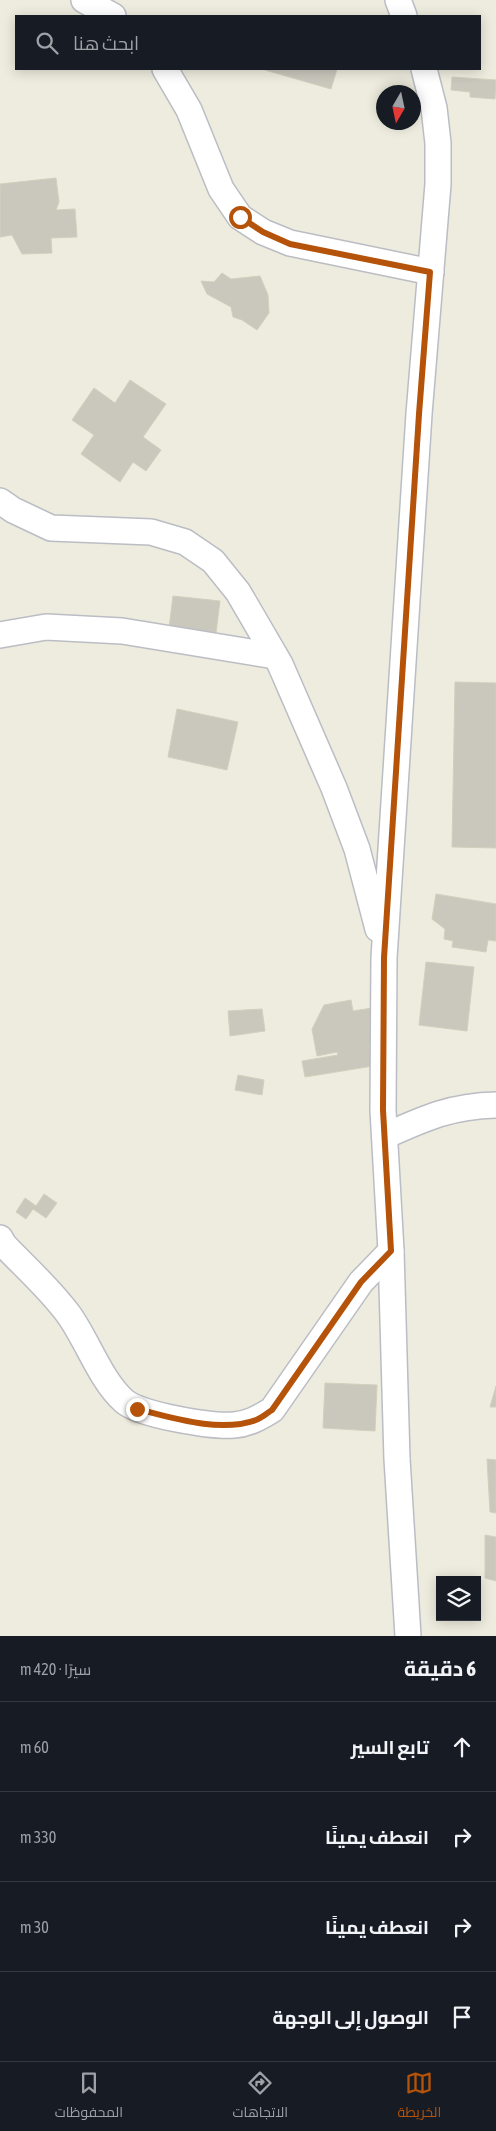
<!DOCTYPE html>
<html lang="ar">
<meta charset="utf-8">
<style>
:root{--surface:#171b24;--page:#242831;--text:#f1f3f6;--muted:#9ea1a6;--line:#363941;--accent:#b45309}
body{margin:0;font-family:"Asap Condensed",Cairo,sans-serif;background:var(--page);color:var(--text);direction:rtl}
.controls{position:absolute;right:15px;bottom:15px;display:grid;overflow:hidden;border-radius:0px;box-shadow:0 2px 12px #0003}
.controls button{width:45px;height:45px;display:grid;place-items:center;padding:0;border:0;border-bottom:1px solid var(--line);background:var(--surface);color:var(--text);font:25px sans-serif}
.compass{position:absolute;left:376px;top:85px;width:45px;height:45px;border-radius:50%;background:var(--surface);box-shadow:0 2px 12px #0003;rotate:189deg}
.stop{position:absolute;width:15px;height:15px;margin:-11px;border:4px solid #b45309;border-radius:50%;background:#fff}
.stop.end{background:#b45309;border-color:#fff;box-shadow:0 1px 5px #0008}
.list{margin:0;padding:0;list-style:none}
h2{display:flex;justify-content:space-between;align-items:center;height:65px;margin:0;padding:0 20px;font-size:21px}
h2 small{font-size:16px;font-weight:400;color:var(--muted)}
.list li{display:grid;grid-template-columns:32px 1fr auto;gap:15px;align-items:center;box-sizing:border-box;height:90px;padding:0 20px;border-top:1px solid var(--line)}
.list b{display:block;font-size:19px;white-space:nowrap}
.list em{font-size:16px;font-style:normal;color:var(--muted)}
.icon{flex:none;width:28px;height:28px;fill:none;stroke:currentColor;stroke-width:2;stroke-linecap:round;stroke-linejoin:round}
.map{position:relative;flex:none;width:496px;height:1636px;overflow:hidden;direction:ltr}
.search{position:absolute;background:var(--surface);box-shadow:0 2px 12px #0003;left:15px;right:15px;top:15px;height:55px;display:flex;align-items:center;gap:12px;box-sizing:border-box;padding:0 18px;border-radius:0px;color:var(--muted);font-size:19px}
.sheet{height:425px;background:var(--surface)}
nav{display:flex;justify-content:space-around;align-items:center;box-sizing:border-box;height:70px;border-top:1px solid var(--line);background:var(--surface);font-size:14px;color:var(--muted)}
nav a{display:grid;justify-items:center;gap:2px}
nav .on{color:var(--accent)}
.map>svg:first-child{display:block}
</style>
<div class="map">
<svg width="496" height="1636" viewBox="0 0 496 1636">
<rect width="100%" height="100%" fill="#edecde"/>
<g fill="#cac8bd" stroke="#d2cfbc">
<path d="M265 69H337L331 89 265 70Z"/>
<path d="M452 77 496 80 495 99 470 97V92L451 90Z"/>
<path d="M56 178 59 202 56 210 75 209 77 237 51 238 52 253 22 254 12 235 0 237V184Z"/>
<path d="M222 273 231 279 260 276 268 295 269 313 257 330 242 320 233 317 231 307 207 294 201 281 214 282Z"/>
<path d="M130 380 166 404 143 437 161 450 146 471 133 462 120 482 81 454 94 435 72 420 94 388 115 403Z"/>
<path d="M173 596 220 601 216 633 169 628Z"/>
<path d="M455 682 496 683V848L452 847Z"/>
<path d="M177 709 238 722 227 770 168 757Z"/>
<path d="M436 894 496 904V941L488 940 486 952 452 947 453 941 444 939 445 929 432 919Z"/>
<path d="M426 962 474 967 467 1031 419 1025Z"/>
<path d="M351 1000 353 1011 372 1008 379 1046 369 1047 373 1066 305 1077 302 1061 338 1055 337 1052 317 1056 312 1029 324 1005Z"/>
<path d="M262 1009 265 1031 230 1036 228 1011Z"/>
<path d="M238 1075 264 1080 262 1095 235 1090Z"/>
<path d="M44 1194 57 1203 46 1218 33 1209 26 1219 16 1212 25 1198 36 1206Z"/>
<path d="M325 1383 377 1385 375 1431 323 1428Z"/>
<path d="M496 1386V1407H490Z"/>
<path d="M487 1459 496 1460V1513L490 1512Z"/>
<path d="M485 1535 496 1537V1581L485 1578Z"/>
</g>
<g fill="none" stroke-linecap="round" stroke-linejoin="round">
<g stroke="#bbbdc4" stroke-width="28">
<g id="minor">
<path d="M84 0 113 16"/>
<path d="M398 0 404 16"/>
<path d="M165 69 189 110 221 189 240 217 263 232 290 243 431 272"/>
<path d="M0 501 13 510 51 528 151 532 185 542 213 561 238 592 280 664 334 788 357 849 378 929"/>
<path d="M0 635 46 627 122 631 275 656"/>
<path d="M385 1136C425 1118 451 1106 496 1105"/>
<path d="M0 1238 4 1245C26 1268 50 1289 69 1315 87 1340 101 1381 124 1401 139 1415 213 1427 234 1425 249 1424 260 1417 272 1410L361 1282 391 1251"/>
<path d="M408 1636 397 1459 391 1251 383 1110 384 958 419 414 438 184V143L434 108 424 69"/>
</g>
</g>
<use href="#minor" stroke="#fff" stroke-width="25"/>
</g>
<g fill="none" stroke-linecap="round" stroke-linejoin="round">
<path stroke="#b45309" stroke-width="6" d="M137 1409C173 1418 220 1433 256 1420 262 1418 267 1413 272 1410L361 1282 391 1251 383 1110 384 958 419 414 430 272 290 244 263 232 240 217"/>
</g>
</svg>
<div class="controls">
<button><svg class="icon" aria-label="layers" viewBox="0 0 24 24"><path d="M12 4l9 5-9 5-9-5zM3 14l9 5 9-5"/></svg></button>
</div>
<svg class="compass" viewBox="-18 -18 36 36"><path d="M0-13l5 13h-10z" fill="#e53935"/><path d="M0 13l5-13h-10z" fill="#9ea1a6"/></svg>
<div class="stop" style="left:240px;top:217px"></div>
<div class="stop end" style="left:137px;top:1409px"></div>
<div class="search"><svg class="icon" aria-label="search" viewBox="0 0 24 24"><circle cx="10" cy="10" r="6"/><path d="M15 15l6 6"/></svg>ابحث هنا</div>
</div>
<section class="sheet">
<h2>6 دقيقة<small>سيرًا · 420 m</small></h2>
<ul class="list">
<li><svg class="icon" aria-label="ahead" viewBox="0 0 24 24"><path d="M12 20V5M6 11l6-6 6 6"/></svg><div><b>تابع السير</b></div><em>60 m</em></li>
<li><svg class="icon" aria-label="right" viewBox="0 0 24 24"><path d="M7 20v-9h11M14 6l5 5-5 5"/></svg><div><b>انعطف يمينًا</b></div><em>330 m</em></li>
<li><svg class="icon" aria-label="right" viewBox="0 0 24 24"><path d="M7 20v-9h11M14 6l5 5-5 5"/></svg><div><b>انعطف يمينًا</b></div><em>30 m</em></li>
<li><svg class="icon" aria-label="arrive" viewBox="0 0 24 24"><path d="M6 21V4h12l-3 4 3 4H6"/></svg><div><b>الوصول إلى الوجهة</b></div></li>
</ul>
</section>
<nav>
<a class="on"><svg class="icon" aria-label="map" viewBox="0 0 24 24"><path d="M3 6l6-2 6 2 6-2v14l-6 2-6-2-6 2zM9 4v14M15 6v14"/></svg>الخريطة</a>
<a><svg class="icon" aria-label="directions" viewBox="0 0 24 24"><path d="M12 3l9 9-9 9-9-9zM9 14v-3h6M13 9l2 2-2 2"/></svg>الاتجاهات</a>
<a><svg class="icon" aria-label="saved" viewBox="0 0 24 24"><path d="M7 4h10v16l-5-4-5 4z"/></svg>المحفوظات</a>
</nav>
